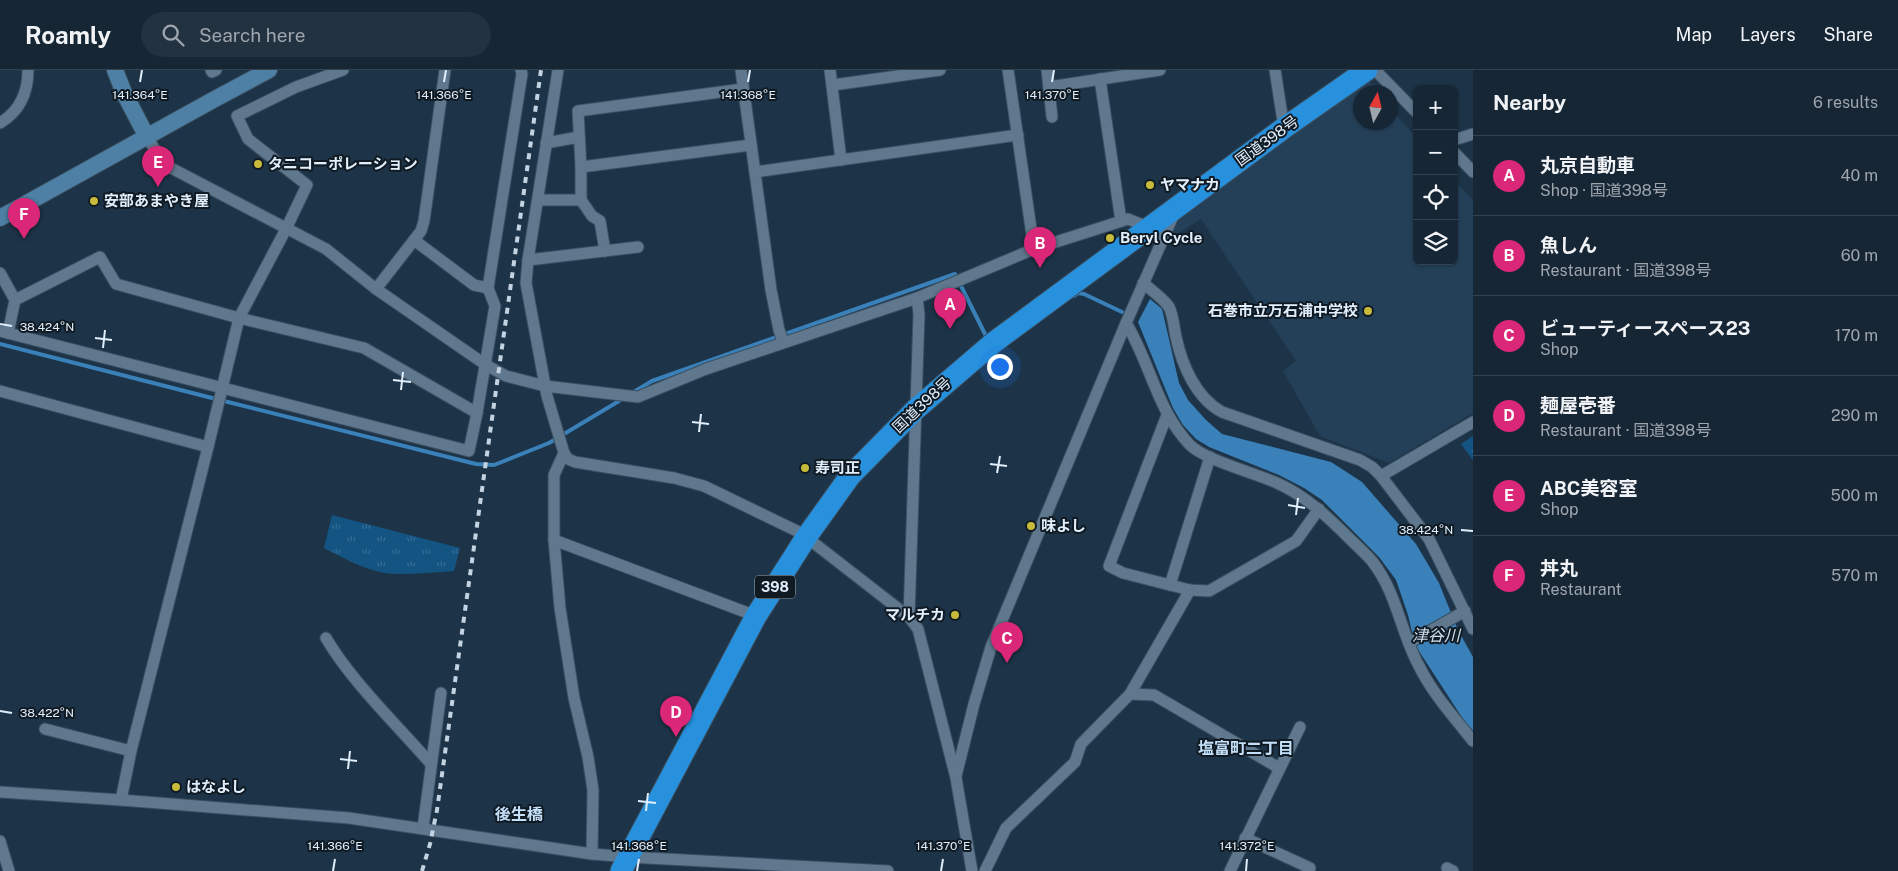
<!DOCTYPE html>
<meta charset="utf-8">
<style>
:root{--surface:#162635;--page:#233241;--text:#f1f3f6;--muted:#9ea5ad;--line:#354350;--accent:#db2777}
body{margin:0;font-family:"Public Sans","Noto Sans JP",sans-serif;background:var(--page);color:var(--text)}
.controls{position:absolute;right:15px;top:15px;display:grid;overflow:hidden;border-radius:8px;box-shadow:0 1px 4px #0004}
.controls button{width:45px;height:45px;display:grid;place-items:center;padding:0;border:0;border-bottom:1px solid var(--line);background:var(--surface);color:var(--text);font:25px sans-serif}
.compass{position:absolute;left:1353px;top:15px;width:45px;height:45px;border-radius:50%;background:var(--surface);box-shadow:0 1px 4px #0004;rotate:8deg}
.you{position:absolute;left:999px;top:296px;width:18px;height:18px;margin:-12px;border:4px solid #fff;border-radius:50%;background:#1a73e8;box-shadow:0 0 0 8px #1a73e833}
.badge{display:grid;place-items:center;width:32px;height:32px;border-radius:50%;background:var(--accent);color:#fff;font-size:16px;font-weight:700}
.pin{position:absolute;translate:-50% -41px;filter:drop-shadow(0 1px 2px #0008)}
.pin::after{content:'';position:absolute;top:26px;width:18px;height:15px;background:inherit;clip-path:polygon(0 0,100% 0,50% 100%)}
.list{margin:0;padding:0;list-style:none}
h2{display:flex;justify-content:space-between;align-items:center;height:65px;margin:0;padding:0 20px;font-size:21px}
h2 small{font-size:16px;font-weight:400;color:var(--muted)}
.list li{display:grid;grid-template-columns:32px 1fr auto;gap:15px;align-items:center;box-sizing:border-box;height:80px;padding:0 20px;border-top:1px solid var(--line)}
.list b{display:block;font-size:19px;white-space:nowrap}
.list p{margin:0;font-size:16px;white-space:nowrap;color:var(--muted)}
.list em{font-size:16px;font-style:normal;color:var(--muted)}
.icon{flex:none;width:28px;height:28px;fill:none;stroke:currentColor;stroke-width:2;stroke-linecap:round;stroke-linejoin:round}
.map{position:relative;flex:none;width:1473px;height:801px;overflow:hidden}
header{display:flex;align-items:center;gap:30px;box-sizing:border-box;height:70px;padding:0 25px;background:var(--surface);border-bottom:1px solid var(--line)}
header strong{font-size:24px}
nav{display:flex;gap:28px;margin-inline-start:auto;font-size:18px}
.search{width:350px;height:45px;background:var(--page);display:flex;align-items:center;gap:12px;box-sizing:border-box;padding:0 18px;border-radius:28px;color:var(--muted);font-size:19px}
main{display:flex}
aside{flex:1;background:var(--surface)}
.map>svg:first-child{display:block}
</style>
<header>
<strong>Roamly</strong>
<div class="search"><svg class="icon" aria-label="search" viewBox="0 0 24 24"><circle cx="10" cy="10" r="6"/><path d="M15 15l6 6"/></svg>Search here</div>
<nav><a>Map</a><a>Layers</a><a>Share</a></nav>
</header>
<main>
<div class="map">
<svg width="1473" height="801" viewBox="0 0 1473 801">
<defs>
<pattern id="grass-tufts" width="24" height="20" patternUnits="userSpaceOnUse" patternTransform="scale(1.25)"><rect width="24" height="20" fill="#135482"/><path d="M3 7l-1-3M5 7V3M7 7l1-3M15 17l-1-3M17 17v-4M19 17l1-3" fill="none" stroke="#356d95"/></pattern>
</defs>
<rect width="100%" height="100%" fill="#1d3347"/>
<path fill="#244058" d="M1366 12 1379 15 1385 20 1382 22H1360V52H1390L1391 39 1417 68V191H1454V110L1473 130V343L1389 393 1320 366 1283 301 1296 291 1201 149 1170 169 1183 140Z"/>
<g fill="url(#grass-tufts)">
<path d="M1473 366V390L1461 374Z"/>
<path d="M332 445 460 478 454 501C436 502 417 504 399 504 372 504 347 490 324 478Z"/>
</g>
<path fill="#3a80b9" d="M1150 229 1162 239 1179 313 1188 330 1206 350 1222 364 1331 392 1362 412 1416 474 1439 513 1458 560 1473 587V661L1463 649 1415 575 1408 545 1396 510 1379 487 1322 430 1304 418 1279 405 1209 377 1196 369 1183 355 1173 338 1138 252Z"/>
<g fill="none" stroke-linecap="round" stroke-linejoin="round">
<g stroke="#3a80b9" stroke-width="4">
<path d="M1074 226 1078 223 1084 224 1122 242"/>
<path d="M0 274 216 329"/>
<path d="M632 323 652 311 955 204 987 268"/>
<path d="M224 331 476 394 494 395 549 373 624 328"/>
</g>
<g stroke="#3a4e5f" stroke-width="13">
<g id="street">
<path d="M211 0 212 2 216 0"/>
<path d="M558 0 528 190 526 213 547 326 564 383 568 389 575 392 674 408 704 416 801 463 909 547 918 559 956 708 972 801"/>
<path d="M741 0 771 220 779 260 783 271"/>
<path d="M830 0 841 90"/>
<path d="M1008 0 1034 179"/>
<path d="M1047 0 1052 47"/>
<path d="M1275 0 1284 58"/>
<path d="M1375 0 1417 43"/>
<path d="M1100 9 1121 151"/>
<path d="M833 15 940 0"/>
<path d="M1049 17 1160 0"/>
<path d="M0 53C20 41 28 22 28 0"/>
<path d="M147 67 162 91 171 98 326 179 376 219 486 295 506 306 545 316 638 327 706 299 917 228 1034 179 1128 149 1148 157"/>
<path d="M1454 70 1473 64"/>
<path d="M546 73 579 67"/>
<path d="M1454 82 1473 102"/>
<path d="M581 97 751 75"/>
<path d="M755 102 1018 65"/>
<path d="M538 130H581"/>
<path d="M414 170 474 215 488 218"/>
<path d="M605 181 600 151 592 146 581 130V97L578 41 743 19"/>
<path d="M528 190 638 177"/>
<path d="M0 203 15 230 8 263"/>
<path d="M1143 213C1150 219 1164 229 1169 237 1173 244 1174 258 1176 267 1182 295 1196 328 1222 342L1360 390 1372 397 1381 406 1429 469 1473 559"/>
<path d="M376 219 421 161 424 151 445 0"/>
<path d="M1126 253C1150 292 1157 341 1190 375 1205 390 1255 403 1277 413 1306 426 1328 447 1351 470 1358 477 1366 484 1372 491 1397 523 1400 560 1418 594 1432 623 1453 646 1473 671"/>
<path d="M0 261 469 381 477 343 364 278 239 248 116 214 100 187 15 230"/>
<path d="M0 321 208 377"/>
<path d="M477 343 495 236 488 218 522 4 521 0"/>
<path d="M1167 345 1109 496 1123 503 1170 515 1190 520 1209 521 1296 471 1319 439"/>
<path d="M564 383 554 405V470L560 538 574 628 588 687 593 720 592 784"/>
<path d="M1381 406 1473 352"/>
<path d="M554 470 756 546"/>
<path d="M1170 515 1210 387"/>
<path d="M909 547 919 244 917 228"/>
<path d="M326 568C351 611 398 656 431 694"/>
<path d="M1409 573 1465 541"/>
<path d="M1130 624 1154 625 1279 698"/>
<path d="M45 659 131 681"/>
<path d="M956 706 974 634 991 577 1126 253 1174 144"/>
<path d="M0 722 121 730 349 748 592 784 629 787 888 801"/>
<path d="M121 730 131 681 208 377 239 248 286 159 307 115 248 69 237 46 296 17 343 0"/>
<path d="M423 758 441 623"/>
<path d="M1245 768 1310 798 1308 801"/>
<path d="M0 771 9 801"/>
<path d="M1447 798 1453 801"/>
<path d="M985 801 1006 758 1075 692 1081 674 1130 624 1190 520"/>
<path d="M1230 801 1300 657"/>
</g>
</g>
<g stroke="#3a4e5f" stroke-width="18">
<g id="secondary">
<path d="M115 0 124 23 147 67"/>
<path d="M0 148 213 30 269 0"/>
</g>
</g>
<g stroke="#3a4e5f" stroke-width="23">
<path id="highway" d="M621 801 756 546 807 466 850 406 916 339 993 273 1284 58 1367 0"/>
</g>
<use href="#street" stroke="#5f788e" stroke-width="11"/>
<use href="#secondary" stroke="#4e80a6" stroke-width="16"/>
<use href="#highway" stroke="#2791de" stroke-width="21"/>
<path stroke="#c4d3e1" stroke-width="4" stroke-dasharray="6 6" stroke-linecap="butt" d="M422 801 430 774 437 740 541 0"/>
</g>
<path fill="none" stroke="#e1effc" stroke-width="2" d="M140 12 142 0M444 12 446 0M748 12 750 0M1052 12 1054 0M0 254 12 256M95 268 112 270M103 278 105 260M393 310 411 312M401 320 403 302M692 352 709 354M699 362 701 344M990 394 1007 396M997 403 1000 386M1288 435 1305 438M1296 445 1298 428M1461 460 1473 461M0 641 12 643M340 689 357 691M348 699 350 681M638 731 656 733M646 741 648 723M333 801 335 789M637 801 639 789M941 801 943 789M1246 801 1247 789"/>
<g fill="#c8bb3b" stroke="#101a23" stroke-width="2">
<circle cx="258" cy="94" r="5"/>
<circle cx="1150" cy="115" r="5"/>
<circle cx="94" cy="131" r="5"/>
<circle cx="1110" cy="168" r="5"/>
<circle cx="1368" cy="241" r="5"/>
<circle cx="805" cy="398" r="5"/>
<circle cx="1031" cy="456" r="5"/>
<circle cx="955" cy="545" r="5"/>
<circle cx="176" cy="717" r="5"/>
</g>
<g text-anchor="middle" stroke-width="4" stroke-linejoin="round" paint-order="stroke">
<rect fill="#101a23" stroke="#a2afbb" stroke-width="1" x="755" y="505.5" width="40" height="23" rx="4"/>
<g font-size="14" font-weight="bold" fill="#e1effc">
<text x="775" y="522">398</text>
</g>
<g font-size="15" fill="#e1effc" stroke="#101a23">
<text transform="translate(1267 71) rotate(-36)" y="5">国道398号</text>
<text transform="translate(922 335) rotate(-43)" y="5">国道398号</text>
</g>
<g font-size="15" font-weight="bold" fill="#e1effc" stroke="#101a23" text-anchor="start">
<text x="268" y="99">タニコーポレーション</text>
<text x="1160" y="120">ヤマナカ</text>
<text x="104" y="136">安部あまやき屋</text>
<text x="1120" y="173">Beryl Cycle</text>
<text x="1358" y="246" text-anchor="end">石巻市立万石浦中学校</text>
<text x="815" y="403">寿司正</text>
<text x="1041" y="461">味よし</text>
<text x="945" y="550" text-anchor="end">マルチカ</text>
<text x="186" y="722">はなよし</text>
</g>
<g font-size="16" font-style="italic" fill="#cfe0f0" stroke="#101a23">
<text x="1436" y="571">津谷川</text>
</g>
<g font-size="16" font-weight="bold" fill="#c4e0f9" stroke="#101a23">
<text x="1246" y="684">塩富町二丁目</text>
<text x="519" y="750">後生橋</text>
</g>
</g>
<g font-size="12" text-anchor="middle" fill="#e1effc" stroke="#101a23" stroke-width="4" stroke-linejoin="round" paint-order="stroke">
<text x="140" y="29">141.364°E</text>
<text x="444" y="29">141.366°E</text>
<text x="748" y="29">141.368°E</text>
<text x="1052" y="29">141.370°E</text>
<text x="47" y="261">38.424°N</text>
<text x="1426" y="464">38.424°N</text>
<text x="47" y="647">38.422°N</text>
<text x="335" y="780">141.366°E</text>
<text x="639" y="780">141.368°E</text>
<text x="943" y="780">141.370°E</text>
<text x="1247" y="780">141.372°E</text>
</g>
</svg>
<div class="controls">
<button>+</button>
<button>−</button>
<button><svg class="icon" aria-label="locate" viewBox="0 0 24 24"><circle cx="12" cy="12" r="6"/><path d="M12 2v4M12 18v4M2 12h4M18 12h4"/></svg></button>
<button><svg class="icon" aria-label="layers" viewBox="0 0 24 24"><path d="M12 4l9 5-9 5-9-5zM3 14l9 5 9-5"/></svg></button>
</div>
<svg class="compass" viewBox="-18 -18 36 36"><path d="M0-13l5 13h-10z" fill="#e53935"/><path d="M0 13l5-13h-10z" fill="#9ea5ad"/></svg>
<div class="you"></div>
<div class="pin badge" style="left:950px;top:259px">A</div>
<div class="pin badge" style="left:1040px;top:198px">B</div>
<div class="pin badge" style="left:1007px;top:593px">C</div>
<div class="pin badge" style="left:676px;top:667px">D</div>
<div class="pin badge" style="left:158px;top:117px">E</div>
<div class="pin badge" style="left:24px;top:169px">F</div>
</div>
<aside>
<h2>Nearby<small>6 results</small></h2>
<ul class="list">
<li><span class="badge">A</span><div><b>丸京自動車</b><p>Shop · 国道398号</p></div><em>40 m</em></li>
<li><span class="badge">B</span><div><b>魚しん</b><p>Restaurant · 国道398号</p></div><em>60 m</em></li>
<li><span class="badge">C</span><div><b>ビューティースペース23</b><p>Shop</p></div><em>170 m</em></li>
<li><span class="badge">D</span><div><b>麺屋壱番</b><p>Restaurant · 国道398号</p></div><em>290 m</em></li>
<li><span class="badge">E</span><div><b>ABC美容室</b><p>Shop</p></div><em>500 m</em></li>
<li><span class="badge">F</span><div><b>丼丸</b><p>Restaurant</p></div><em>570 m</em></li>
</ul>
</aside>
</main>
